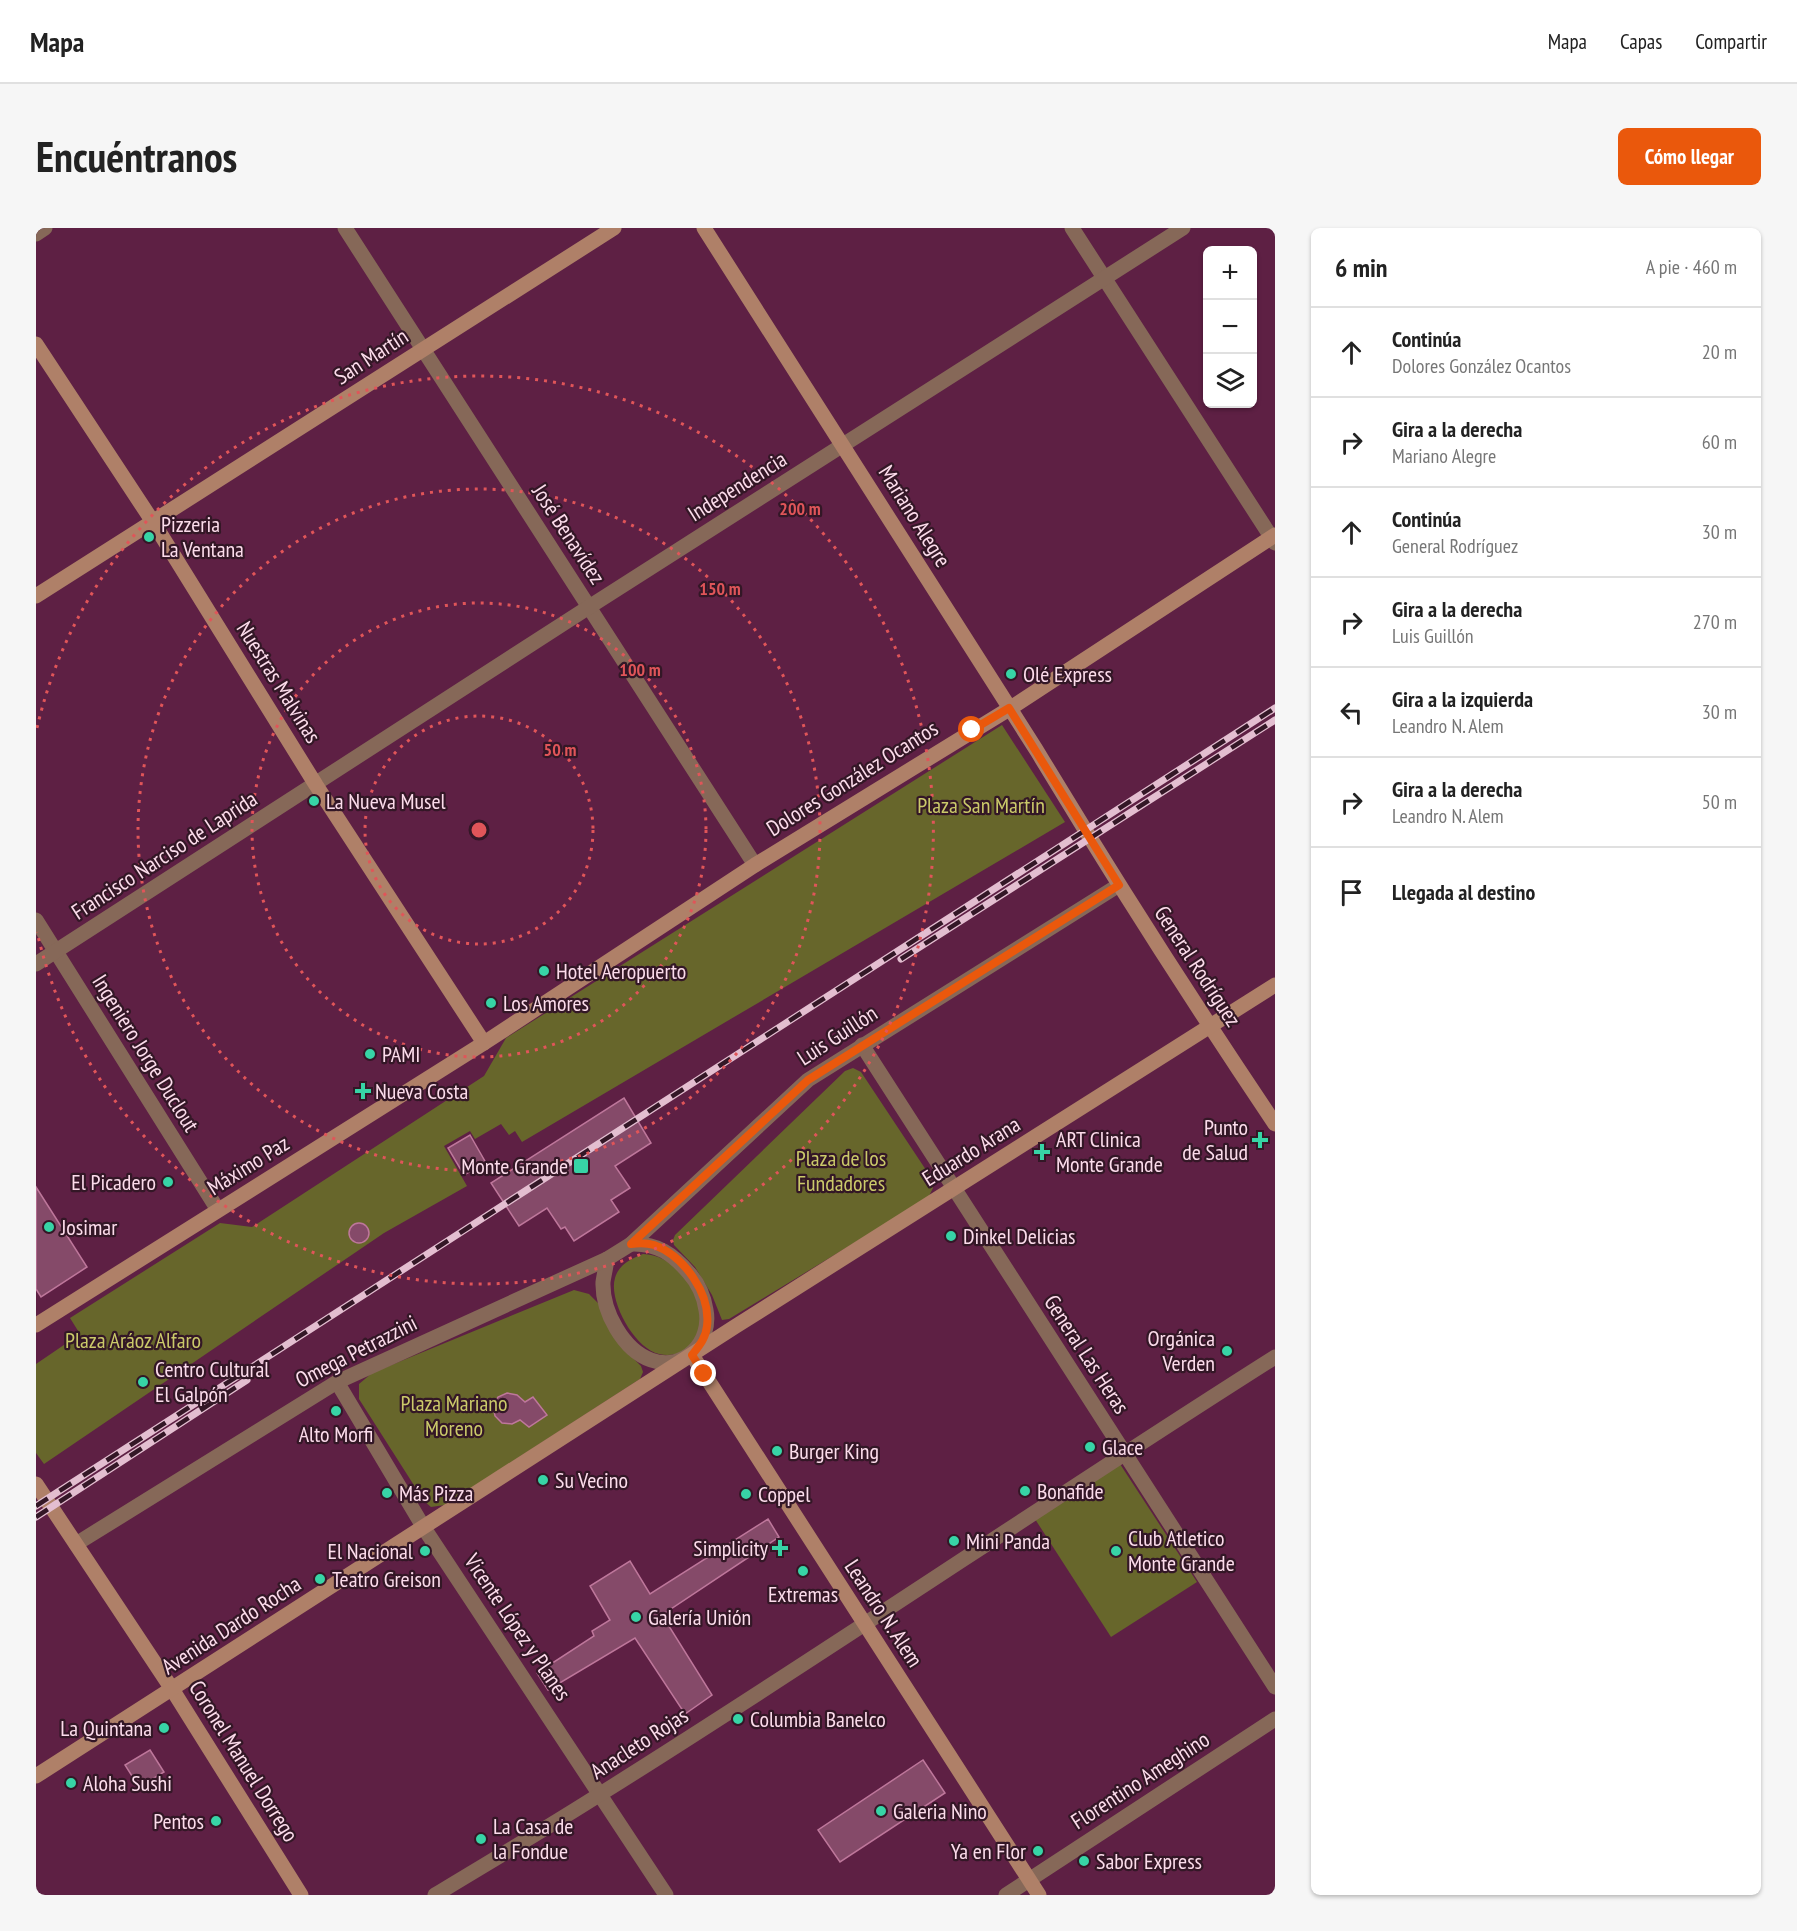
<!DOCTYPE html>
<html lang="es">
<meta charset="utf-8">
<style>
:root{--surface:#fff;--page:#f6f6f6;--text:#222;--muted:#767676;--line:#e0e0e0;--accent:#ea580c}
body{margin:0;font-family:"PT Sans Narrow",sans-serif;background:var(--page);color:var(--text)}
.controls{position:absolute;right:18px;top:18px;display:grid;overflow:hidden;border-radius:9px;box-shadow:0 2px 4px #0004}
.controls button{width:54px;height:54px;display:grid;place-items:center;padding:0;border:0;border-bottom:2px solid var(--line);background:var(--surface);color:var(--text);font:30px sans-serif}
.stop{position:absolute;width:18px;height:18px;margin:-14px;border:4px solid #ea580c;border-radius:50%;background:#fff}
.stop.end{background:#ea580c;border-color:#fff;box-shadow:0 2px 6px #0008}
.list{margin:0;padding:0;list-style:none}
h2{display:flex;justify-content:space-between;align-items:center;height:78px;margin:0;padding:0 24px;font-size:26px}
h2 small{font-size:20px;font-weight:400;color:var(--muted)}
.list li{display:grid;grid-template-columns:39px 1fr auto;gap:18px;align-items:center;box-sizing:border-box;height:90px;padding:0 24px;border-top:2px solid var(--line)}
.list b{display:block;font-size:22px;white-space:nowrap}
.list p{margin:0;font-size:20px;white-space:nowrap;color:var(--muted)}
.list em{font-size:20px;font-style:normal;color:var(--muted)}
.icon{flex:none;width:33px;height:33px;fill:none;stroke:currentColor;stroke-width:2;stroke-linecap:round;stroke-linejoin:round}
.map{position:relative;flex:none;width:1239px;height:1667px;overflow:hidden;border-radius:9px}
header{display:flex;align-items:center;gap:36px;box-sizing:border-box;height:84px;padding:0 30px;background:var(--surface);border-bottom:2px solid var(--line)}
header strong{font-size:28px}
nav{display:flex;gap:33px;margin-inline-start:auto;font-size:21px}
.intro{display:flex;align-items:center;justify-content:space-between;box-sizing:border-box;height:144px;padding:0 36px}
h1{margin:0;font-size:42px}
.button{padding:15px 27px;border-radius:9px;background:var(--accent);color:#fff;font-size:21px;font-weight:700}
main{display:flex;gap:36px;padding:0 36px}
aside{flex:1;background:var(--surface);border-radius:9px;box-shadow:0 2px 4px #0004}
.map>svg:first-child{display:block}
</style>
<header>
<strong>Mapa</strong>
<nav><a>Mapa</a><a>Capas</a><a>Compartir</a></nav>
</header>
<div class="intro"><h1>Encuéntranos</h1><a class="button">Cómo llegar</a></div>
<main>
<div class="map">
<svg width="1239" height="1667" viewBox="0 0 1239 1667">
<rect width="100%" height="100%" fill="#5e2044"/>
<g fill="#67662b">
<path d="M966 497 1029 594 486 914 479 903 473 907 465 896 439 911 434 903 408 918 431 958 348 1005 8 1236 0 1225V1136L44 1106 34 1090 184 995 216 999 448 848 470 810Z"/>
<path d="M817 840 825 844 894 948 897 960 892 970 693 1091 686 1092 676 1067 659 1039 638 1017 637 1012 639 1007 809 843Z"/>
<path d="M607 1026C641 1027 669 1067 665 1100 664 1106 660 1112 658 1118 647 1124 637 1129 623 1126 599 1121 572 1073 579 1050 583 1036 595 1031 607 1026Z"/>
<path d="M538 1062 553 1066 563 1076 590 1123 605 1138 607 1144 604 1151 409 1277 395 1279 388 1273 323 1171V1156L336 1145Z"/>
<path d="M1084 1236 1161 1354 1075 1409 999 1291Z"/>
</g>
<g fill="#854a69" stroke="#be779b" stroke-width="1.5">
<path d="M588 870 615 915 579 938 594 960 575 972 583 984 538 1013 529 999 525 1001 511 980 483 998 455 955Z"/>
<path d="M434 907 450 935 428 947 412 920Z"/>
<path d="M0 959 51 1039 5 1069 0 1061Z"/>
<circle cx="323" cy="1005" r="10"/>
<path d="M471 1165 481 1167 489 1174 497 1169 511 1187 493 1199 484 1192 476 1196 466 1195 459 1188 457 1178 462 1169Z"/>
<path d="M732 1291 743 1309 626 1387 676 1467 649 1486 599 1410 512 1462 501 1445 558 1408 556 1403 574 1392 554 1358 594 1333 614 1366Z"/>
<path d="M114 1522 128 1544 103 1559 89 1537Z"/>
<path d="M887 1532 909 1565 804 1634 782 1602Z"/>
</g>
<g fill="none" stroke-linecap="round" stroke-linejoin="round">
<g stroke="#866858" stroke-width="15">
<path d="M309 0 719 637"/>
<path d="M1036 0 1239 315"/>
<path d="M0 6 9 0"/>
<path d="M0 692 182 982"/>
<path d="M0 736 553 379 1147 0"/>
<path d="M826 817 1239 1459"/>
<path d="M571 1031C570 1039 568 1047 567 1054 566 1083 587 1122 615 1132 648 1144 676 1114 670 1082 668 1069 662 1055 653 1045 637 1026 621 1015 595 1016"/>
<path d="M301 1154 388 1300 630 1667"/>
<path d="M40 1316 301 1154 571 1031 595 1016 772 852 1083 657"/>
<path d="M399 1667C455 1633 511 1600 566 1565 793 1423 1013 1272 1239 1129"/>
<path d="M970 1667 1239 1491"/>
</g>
<g stroke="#af8068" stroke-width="15">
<path d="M668 0 1001 523C1077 649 1157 774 1239 896"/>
<path d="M0 116 117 294 280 557 448 815"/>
<path d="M0 368 578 0"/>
<path d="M0 1097 448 815 719 637 973 481 1239 307"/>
<path d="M656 1127 1003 1667"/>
<path d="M0 1256 136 1461 265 1667"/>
<path d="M0 1548 700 1098 1239 757"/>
</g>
<g stroke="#e3bed0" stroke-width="7">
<g id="rail">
<path d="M865 731 1239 492"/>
<path d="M0 1278 1239 480"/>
<path d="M0 1289 211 1152"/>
</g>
</g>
<use href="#rail" stroke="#331726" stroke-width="4.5" stroke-dasharray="14" stroke-linecap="butt"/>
</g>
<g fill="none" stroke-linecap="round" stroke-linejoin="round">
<path stroke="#ea580c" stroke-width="8" d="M668 1146 656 1127C663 1118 670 1110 671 1098 675 1066 648 1028 618 1017 611 1015 603 1015 595 1016L772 852 1083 657 973 480 936 502"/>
</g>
<g fill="none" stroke="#e05559" stroke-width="3" stroke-dasharray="3 6">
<circle cx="443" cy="602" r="114"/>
<circle cx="443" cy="602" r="227"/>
<circle cx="443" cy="602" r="341"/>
<path d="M1 500A454 454 0 1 1 1 704"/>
</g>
<g fill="#37d4a6" stroke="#331726" stroke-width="2">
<circle cx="113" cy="309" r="6"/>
<circle cx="975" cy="446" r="6"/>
<circle cx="278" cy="573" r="6"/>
<circle cx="508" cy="743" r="6"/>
<circle cx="455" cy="775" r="6"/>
<circle cx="334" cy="826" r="6"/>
<path d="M324 854h6v6h6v6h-6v6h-6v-6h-6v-6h6z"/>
<path d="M1221 903h6v6h6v6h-6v6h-6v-6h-6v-6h6z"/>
<path d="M1003 915h6v6h6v6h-6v6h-6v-6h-6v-6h6z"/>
<rect x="537" y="930" width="16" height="16" rx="3"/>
<circle cx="132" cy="954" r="6"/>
<circle cx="13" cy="999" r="6"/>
<circle cx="915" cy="1008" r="6"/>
<circle cx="1191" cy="1123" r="6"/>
<circle cx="107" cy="1154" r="6"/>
<circle cx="300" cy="1183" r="6"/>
<circle cx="1054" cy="1219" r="6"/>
<circle cx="741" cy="1223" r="6"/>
<circle cx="507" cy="1252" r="6"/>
<circle cx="989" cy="1263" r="6"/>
<circle cx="351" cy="1265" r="6"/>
<circle cx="710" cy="1266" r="6"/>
<circle cx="918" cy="1313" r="6"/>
<path d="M741 1311h6v6h6v6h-6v6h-6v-6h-6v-6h6z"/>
<circle cx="389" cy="1323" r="6"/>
<circle cx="1080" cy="1323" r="6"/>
<circle cx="767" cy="1343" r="6"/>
<circle cx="284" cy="1351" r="6"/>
<circle cx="600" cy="1389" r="6"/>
<circle cx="702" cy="1491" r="6"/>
<circle cx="128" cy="1500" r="6"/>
<circle cx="35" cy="1555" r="6"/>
<circle cx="845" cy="1583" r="6"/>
<circle cx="180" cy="1593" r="6"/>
<circle cx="445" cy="1611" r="6"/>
<circle cx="1002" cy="1623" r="6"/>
<circle cx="1048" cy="1633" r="6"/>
</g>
<g text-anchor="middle" stroke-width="4.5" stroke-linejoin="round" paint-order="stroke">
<g font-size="22" fill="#fcdceb" stroke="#331726">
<text transform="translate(335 128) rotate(-33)" y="8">San Martín</text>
<text transform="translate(701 258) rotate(-32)" y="8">Independencia</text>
<text transform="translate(879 288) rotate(58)" y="8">Mariano Alegre</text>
<text transform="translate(533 306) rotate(57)" y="8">José Benavídez</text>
<text transform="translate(243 454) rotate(58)" y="8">Nuestras Malvinas</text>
<text transform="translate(816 550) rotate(-32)" y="8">Dolores González Ocantos</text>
<text transform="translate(128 627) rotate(-33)" y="8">Francisco Narciso de Laprida</text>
<text transform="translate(1162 738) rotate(57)" y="8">General Rodríguez</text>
<text transform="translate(801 807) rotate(-33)" y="8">Luis Guillón</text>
<text transform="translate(110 825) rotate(58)" y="8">Ingeniero Jorge Duclout</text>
<text transform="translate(935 923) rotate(-32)" y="8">Eduardo Arana</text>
<text transform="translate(212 937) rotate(-32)" y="8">Máximo Paz</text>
<text transform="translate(320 1123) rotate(-27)" y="8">Omega Petrazzini</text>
<text transform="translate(1051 1126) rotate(57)" y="8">General Las Heras</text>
<text transform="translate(848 1385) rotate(57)" y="8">Leandro N. Alem</text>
<text transform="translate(195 1397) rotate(-33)" y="8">Avenida Dardo Rocha</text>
<text transform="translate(482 1399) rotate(56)" y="8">Vicente López y Planes</text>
<text transform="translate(603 1515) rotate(-33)" y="8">Anacleto Rojas</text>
<text transform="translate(208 1533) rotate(58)" y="8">Coronel Manuel Dorrego</text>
<text transform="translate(1104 1552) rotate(-33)" y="8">Florentino Ameghino</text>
</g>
<g font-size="22" fill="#fcdceb" stroke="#331726" text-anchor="start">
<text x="125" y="304">Pizzeria<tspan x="125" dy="25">La Ventana</tspan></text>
<text x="987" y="454">Olé Express</text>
<text x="290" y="581">La Nueva Musel</text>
<text x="520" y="751">Hotel Aeropuerto</text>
<text x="467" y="783">Los Amores</text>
<text x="346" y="834">PAMI</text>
<text x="339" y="871">Nueva Costa</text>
<text x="1212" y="907" text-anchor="end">Punto<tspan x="1212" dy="25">de Salud</tspan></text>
<text x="1020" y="919">ART Clinica<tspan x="1020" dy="25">Monte Grande</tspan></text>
<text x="532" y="946" text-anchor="end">Monte Grande</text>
<text x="120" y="962" text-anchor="end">El Picadero</text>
<text x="25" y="1007">Josimar</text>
<text x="927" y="1016">Dinkel Delicias</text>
<text x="1179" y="1118" text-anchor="end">Orgánica<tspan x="1179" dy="25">Verden</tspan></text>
<text x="119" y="1149">Centro Cultural<tspan x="119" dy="25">El Galpón</tspan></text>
<text x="300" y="1214" text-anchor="middle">Alto Morfi</text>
<text x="1066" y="1227">Glace</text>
<text x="753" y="1231">Burger King</text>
<text x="519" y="1260">Su Vecino</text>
<text x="1001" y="1271">Bonafide</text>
<text x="363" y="1273">Más Pizza</text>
<text x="722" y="1274">Coppel</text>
<text x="1092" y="1318">Club Atletico<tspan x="1092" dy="25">Monte Grande</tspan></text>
<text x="930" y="1321">Mini Panda</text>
<text x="732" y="1328" text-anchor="end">Simplicity</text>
<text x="377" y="1331" text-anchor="end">El Nacional</text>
<text x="296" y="1359">Teatro Greison</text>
<text x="767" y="1374" text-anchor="middle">Extremas</text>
<text x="612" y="1397">Galería Unión</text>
<text x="714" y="1499">Columbia Banelco</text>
<text x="116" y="1508" text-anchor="end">La Quintana</text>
<text x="47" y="1563">Aloha Sushi</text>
<text x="857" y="1591">Galeria Nino</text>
<text x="168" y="1601" text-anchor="end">Pentos</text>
<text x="457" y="1606">La Casa de<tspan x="457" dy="25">la Fondue</tspan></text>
<text x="990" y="1631" text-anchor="end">Ya en Flor</text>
<text x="1060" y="1641">Sabor Express</text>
</g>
<g font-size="22" fill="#cbca6a" stroke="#331726">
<text x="945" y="585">Plaza San Martín</text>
<text x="805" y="938">Plaza de los<tspan x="805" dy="25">Fundadores</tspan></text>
<text x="97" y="1120">Plaza Aráoz Alfaro</text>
<text x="418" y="1183">Plaza Mariano<tspan x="418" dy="25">Moreno</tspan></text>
</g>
</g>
<circle cx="443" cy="602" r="9" fill="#e05559" stroke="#331726" stroke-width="3"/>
<g font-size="18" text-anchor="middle" font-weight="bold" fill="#e05559" stroke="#331726" stroke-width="4.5" stroke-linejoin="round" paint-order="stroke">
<text x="764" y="287">200 m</text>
<text x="684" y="367">150 m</text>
<text x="604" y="448">100 m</text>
<text x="524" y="528">50 m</text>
</g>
</svg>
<div class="controls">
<button>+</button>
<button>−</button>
<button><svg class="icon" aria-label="layers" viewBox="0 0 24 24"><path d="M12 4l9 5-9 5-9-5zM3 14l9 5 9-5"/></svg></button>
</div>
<div class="stop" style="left:936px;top:502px"></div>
<div class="stop end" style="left:668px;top:1146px"></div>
</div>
<aside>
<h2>6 min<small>A pie · 460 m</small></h2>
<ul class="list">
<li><svg class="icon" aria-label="ahead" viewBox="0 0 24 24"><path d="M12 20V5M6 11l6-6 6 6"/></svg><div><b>Continúa</b><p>Dolores González Ocantos</p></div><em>20 m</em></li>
<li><svg class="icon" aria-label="right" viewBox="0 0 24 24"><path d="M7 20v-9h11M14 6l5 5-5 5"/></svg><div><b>Gira a la derecha</b><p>Mariano Alegre</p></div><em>60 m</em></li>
<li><svg class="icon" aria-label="ahead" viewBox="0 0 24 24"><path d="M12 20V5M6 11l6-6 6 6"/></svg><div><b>Continúa</b><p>General Rodríguez</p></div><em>30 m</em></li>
<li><svg class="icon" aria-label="right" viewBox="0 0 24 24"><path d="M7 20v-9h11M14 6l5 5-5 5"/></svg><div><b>Gira a la derecha</b><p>Luis Guillón</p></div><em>270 m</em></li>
<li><svg class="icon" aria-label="left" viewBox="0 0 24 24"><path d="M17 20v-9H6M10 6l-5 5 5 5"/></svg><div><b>Gira a la izquierda</b><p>Leandro N. Alem</p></div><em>30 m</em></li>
<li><svg class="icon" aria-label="right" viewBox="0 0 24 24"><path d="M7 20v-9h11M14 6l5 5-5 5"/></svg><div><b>Gira a la derecha</b><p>Leandro N. Alem</p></div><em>50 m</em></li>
<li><svg class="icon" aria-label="arrive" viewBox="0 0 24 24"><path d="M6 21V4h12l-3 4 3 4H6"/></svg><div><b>Llegada al destino</b></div></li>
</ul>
</aside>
</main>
